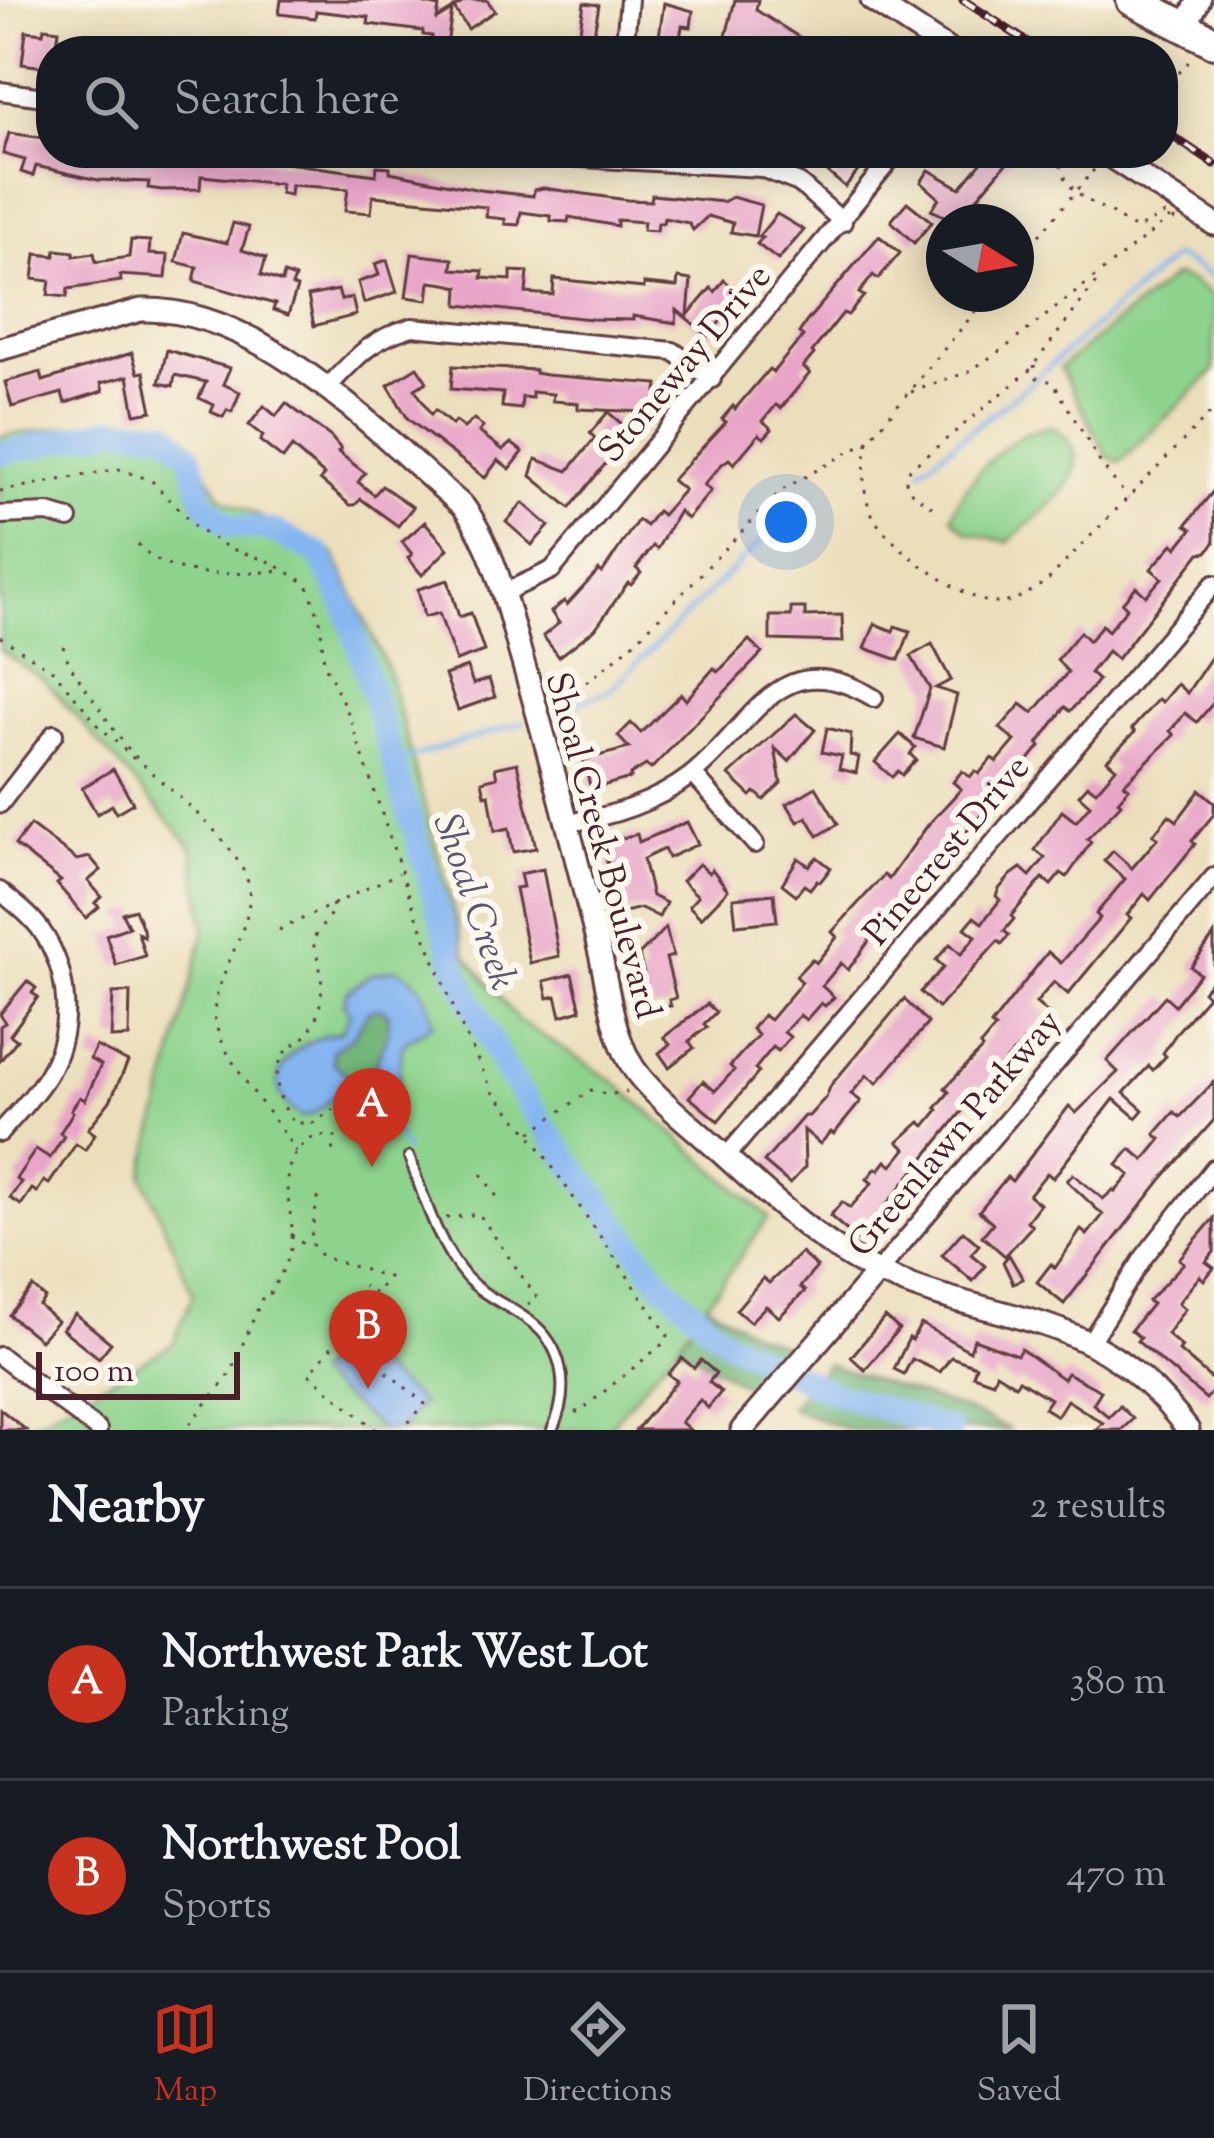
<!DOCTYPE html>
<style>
:root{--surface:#171b24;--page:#242831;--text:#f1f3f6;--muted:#9ea1a6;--line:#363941;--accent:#c8321e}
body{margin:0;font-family:"Sorts Mill Goudy",serif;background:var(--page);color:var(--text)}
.compass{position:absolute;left:926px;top:204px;width:108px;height:108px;border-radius:50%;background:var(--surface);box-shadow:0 6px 30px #0003;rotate:101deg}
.scale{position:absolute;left:36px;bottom:30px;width:204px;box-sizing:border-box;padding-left:12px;border:6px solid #4a1f2b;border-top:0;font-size:33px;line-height:42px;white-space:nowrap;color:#4a1f2b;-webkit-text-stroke:9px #fbf7ec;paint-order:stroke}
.you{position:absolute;left:786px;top:522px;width:42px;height:42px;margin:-30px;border:9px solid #fff;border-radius:50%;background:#1a73e8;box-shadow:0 0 0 18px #1a73e833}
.badge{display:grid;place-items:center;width:78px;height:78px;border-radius:50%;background:var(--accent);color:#fff;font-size:39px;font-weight:700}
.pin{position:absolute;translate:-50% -99px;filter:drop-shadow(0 3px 6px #0008)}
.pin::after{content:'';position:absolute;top:63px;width:42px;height:36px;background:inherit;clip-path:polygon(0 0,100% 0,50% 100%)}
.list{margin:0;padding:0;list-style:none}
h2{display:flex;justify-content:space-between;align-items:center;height:156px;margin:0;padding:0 48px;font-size:51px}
h2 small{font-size:39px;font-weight:400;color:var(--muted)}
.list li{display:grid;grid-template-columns:78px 1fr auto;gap:36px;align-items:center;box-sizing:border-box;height:192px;padding:0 48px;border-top:3px solid var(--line)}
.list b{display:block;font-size:45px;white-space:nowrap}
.list p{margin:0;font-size:39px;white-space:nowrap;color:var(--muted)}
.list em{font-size:39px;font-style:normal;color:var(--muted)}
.icon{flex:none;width:66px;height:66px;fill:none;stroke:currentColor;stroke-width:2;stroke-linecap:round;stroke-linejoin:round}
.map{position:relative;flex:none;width:1214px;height:1430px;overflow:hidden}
.search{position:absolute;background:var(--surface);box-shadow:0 6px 30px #0003;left:36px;right:36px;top:36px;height:132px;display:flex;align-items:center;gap:30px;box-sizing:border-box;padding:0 42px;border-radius:48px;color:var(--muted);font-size:45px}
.sheet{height:540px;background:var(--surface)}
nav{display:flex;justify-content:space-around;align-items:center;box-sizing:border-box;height:168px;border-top:3px solid var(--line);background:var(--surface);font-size:33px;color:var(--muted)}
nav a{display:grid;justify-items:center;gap:6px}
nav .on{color:var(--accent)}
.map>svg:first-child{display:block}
</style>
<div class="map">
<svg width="1214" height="1430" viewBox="0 0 1214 1430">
<rect width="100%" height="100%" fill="#fbf7ec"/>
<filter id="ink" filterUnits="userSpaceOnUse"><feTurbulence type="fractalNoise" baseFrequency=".00833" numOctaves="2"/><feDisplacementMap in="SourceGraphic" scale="24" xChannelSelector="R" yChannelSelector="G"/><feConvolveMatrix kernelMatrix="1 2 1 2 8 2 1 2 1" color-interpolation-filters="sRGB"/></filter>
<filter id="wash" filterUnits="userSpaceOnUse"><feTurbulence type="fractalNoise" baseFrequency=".004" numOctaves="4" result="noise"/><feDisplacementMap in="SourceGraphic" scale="48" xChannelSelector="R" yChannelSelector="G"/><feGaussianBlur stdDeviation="2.7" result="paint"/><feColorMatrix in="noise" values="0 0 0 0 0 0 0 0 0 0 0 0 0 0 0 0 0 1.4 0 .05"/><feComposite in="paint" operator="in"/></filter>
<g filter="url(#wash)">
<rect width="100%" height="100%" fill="#ebdebb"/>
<g fill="#8ed38d" stroke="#6c795c" stroke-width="3">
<path d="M1174 276 1192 281 1214 299V371L1120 462 1108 457 1060 368Z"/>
<path d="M119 420 183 433 222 498 334 553 388 670 465 954 518 1020 616 1083 769 1217 678 1344 607 1430H44L35 1422 173 1344 193 1294 143 1176 205 928 192 847 45 681 0 650V436Z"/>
<path d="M1051 426C1115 466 1041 511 1008 542L967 532 952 517C959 488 996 450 1022 435 1030 431 1042 429 1051 426Z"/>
</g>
<g fill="#72b578" stroke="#5e6a52" stroke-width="3">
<path d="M380 1007 389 1014 388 1033 371 1074 347 1075 333 1063V1050L353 1036 369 1010Z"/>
<path d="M707 1304 752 1332 788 1347 751 1390 678 1344Z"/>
<path d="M827 1364 968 1411 1011 1430H849L790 1408Z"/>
</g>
<g fill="#84b5f0" stroke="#676a8e" stroke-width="3" fill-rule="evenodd">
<path d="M397 969C422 981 429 997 433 1024L404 1043C392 1075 414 1092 370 1107L360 1103 355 1089C330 1090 326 1114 302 1117 249 1084 294 1038 341 1032L350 1015 344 1004 346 993 371 974ZM380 1008 389 1015 388 1033 372 1073 347 1075 333 1063V1050L353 1036 369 1010Z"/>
<path d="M343 1340 422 1403 400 1430H382L315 1375Z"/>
</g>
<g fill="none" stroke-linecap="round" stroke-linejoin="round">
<g stroke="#84b5f0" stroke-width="4.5">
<path d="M921 469 1021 391 1175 256 1214 278"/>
<path d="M564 708 609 691 796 507 812 502"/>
<path d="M393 763 524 722"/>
<path d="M381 1103 406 1151"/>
</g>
<path stroke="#84b5f0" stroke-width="24" d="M0 454 113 428 167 432 190 456 204 502 229 526 274 531 320 555 347 610 457 972 505 1070 549 1133 659 1280 725 1340 828 1391 950 1430"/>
</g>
<g id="blocks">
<g fill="#e8a5c8">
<path d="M281 0H409L439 7 437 19 452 10 447 45 431 42 432 36 423 35V31L368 24 369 17 316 11 315 18 279 14Z"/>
<path d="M467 0H487L495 11 468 29 454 8Z"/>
<path d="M735 0H758L756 10 821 51H740L744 44 725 40Z"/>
<path d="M584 3 599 5 591 51H577Z"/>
<path d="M664 3 693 11 691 27 682 26 679 46 658 43Z"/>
<path d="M44 28 59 30 56 51H51V68L22 64 26 31 43 33Z"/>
<path d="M9 133 51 139V153H210L376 175 377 166 390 167V172L480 190 533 196 534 190 543 188 627 200 651 201 652 195 723 202 732 197 761 205 755 236 731 232 733 223 708 216 693 230 689 223 664 218 663 223H658L657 231 643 230 644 222 617 220V226L569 217 568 222 551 221V216L521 212 519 225 505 224V219L486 217 487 207 373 196 371 213 345 211 348 189 291 185 290 195 280 193 281 184 201 176 200 189 162 190 148 188 149 182 98 180 36 166 33 176 21 172 25 160 3 154Z"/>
<path d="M840 153H873L845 187 826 171Z"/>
<path d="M989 153H1015L976 199 980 201 969 217 965 215 958 222 931 210 939 198 921 182 929 170 960 188Z"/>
<path d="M907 202 932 222 914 243 891 221Z"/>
<path d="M777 214 804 230 778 260 757 244 762 238 758 237Z"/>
<path d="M233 223 249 227 242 250 266 258 261 275 282 282 284 274 295 278 292 286 297 288 288 315 273 310 275 304 194 281 197 267 176 262 183 233 227 243Z"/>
<path d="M879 236 900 253 878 279 873 275 859 293 864 296 848 315 843 313 812 352 814 354 803 367 810 373 781 408 776 405 763 421 772 429 764 438 759 434 734 464 729 459 722 464 704 485 711 491 687 519 679 511 657 549 653 546 636 568 641 573 631 585 628 583 595 629 559 657 543 636 559 623 551 612 564 601 567 605 599 570 602 573 638 520 646 526 657 511 662 515 684 490 672 480 726 422 722 419 733 406 735 409 769 369 773 372 803 336 799 333 807 321Z"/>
<path d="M131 240 150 241 149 254 168 255 166 278 120 275 121 281 68 289 67 297 48 295 50 281 33 279 36 254 55 256 56 250 74 252V256L94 253 96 262 129 257Z"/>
<path d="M412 254 453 259 452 269 483 271 482 278 511 280V271L528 272 526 293 553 295 554 279 644 288V284L677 287 678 278 691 280 688 315 711 288 715 292 724 280 742 296 708 336 677 310 676 323 633 316V320L591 319 458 305 459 287 446 284 430 282 428 300 406 297Z"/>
<path d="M387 260 397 292 364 303 358 282 379 275 375 264Z"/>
<path d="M338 290 341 300 352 297 356 315 314 326 308 296Z"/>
<path d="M167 350 230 368 223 384 240 392 232 412 227 410 223 417 211 412 214 405 199 398 206 382 175 375 173 386 159 383Z"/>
<path d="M132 353 138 373 144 372 152 411 135 414 128 376 101 383 103 391 65 403 62 393 12 407 5 382 41 372 43 381Z"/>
<path d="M453 366 535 370V373L546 375 658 384 655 407 647 406 646 412 578 409V403L552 401 553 394 532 392V398L522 397 521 409 502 407 503 393 451 389Z"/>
<path d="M417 367 427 382 415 389 431 415 435 410 452 425 455 421 464 428 474 419 483 427 479 432 503 450 511 443 523 452 510 469 498 460 485 478 408 419 388 385Z"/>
<path d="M286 403 331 437 341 449 338 452 365 473 358 482 374 495 382 486 413 507 398 526 361 499 355 505H350L320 480 324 475 292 447 283 459 260 441 263 436 249 425 264 406 276 416Z"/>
<path d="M608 412 631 432 570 508 531 476 536 459 568 471 595 438 590 433Z"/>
<path d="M1214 490V543L1207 552 1200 553 1117 659 1108 651 1090 673 1098 680 1090 690 1070 711 1065 707 1038 744 1040 746 1004 791 995 784 978 804 985 811 956 843 952 839 938 856 941 857 914 893 890 923 885 919 848 970 841 963 822 986 834 997 825 1006 821 1003 806 1020 800 1015 784 1032 790 1037 778 1051 773 1047 755 1069 759 1072 718 1121 689 1097 703 1081 715 1091 734 1070 730 1066 758 1035 752 1029 763 1015 770 1020 802 982 796 976 812 959 816 963 837 937 832 932 884 875 889 879 928 825 961 789 953 782 962 771 970 777 975 771 979 774 992 758 997 762 1015 741 1000 728 1021 704 1033 713 1068 672 1057 660 1080 632 1089 641 1102 625 1108 631 1127 608 1122 603 1136 587 1146 596 1162 578 1151 569 1173 544 1177 548 1192 529 1186 525Z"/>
<path d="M523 503 549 526 532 545 506 522Z"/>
<path d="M425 522 448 549 422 575 408 558 412 554 402 542Z"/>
<path d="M448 580 459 617 471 613 484 651 456 661 439 613 424 617 418 589Z"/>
<path d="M791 608H805V616L842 615 843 642 770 640V616H791Z"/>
<path d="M875 624 893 631 895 626 910 631 899 660 865 648Z"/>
<path d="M749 640 762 653 651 769 646 765 630 775 631 778 591 789 583 760 629 748 618 736 631 723 641 733 681 694 686 700 714 668 718 672Z"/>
<path d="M932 644 951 680 936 688 957 695 944 747 914 738 930 689 911 656Z"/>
<path d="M1214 653V702L1197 722 1185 713 1170 731 1174 735 1124 784 1129 788 1118 801 1121 804 1087 839 1091 842 1067 877 1061 873 1051 885 1043 878 1011 916 1014 919 1004 931 1009 935 1002 944 998 941 938 1008 920 992 944 967 936 960 950 944 961 954 976 936 965 928 974 917 982 923 1000 900 996 896 999 889 1011 875 1021 868 1030 876 1045 858 1035 850 1062 811 1076 822 1090 805 1079 795 1088 785 1096 791 1116 768 1107 760 1135 732 1132 729 1158 699 1162 702 1177 684 1187 693Z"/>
<path d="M467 667 473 684 489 679 495 697 458 710 445 675Z"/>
<path d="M796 714 815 730 789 761 775 748 781 783 764 800 755 792 751 796 729 775Z"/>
<path d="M827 728 851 734 850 755 859 757 856 773 839 769 842 756 822 752Z"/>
<path d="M900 734 915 747 910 754 916 760 902 775 898 771 892 777 875 762Z"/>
<path d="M517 763 536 848 513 852 509 828 495 831 489 794 485 795 482 781 497 777 495 768Z"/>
<path d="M113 769 133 803 116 813 112 805 97 814 82 788Z"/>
<path d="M816 787 838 824 818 836 807 817 798 822 787 804Z"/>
<path d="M1200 790 1214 802V814L1192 841 1195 844 1150 900 1144 894 1127 915 1131 918 1068 994 1054 982 1045 992 1036 1003 1049 1014 980 1089 858 1240 830 1216 842 1202 850 1208 872 1183 867 1179 876 1168 879 1170 886 1161 892 1166 906 1149 898 1142 920 1122 925 1126 938 1110 936 1108 949 1092 945 1088 982 1049 980 1046 995 1028 991 1025 1048 952 1061 963 1100 918 1096 914 1125 879 1104 861 1113 851 1132 868 1158 838 1153 835 1169 815 1177 821Z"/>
<path d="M687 822 698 844 668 858 664 849 643 859 652 896 666 903 659 917 641 908 621 913 606 858 611 857 607 842 637 834 639 842Z"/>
<path d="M30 825 77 860 90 857 101 870 88 881 102 897 95 903 99 907 86 918 57 884 61 881 15 845Z"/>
<path d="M817 857 831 868 820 882 817 880 810 889 804 885 796 895 782 884 798 858 809 866Z"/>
<path d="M699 864 709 873 712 869 728 890 701 918 689 906 698 896 682 881Z"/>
<path d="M543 869 559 956 530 963 515 888 523 887 520 874Z"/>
<path d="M774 894 777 921 736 925 733 898Z"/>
<path d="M135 909 143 929 144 937 138 933 145 956 116 965 106 935 129 927 122 913Z"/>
<path d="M666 928 673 956 666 958 676 998 669 1000 671 1006 652 1010 649 999 644 1001 638 975 644 974 639 955Z"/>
<path d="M1214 935V978L1203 991 1208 996 1178 1031 1163 1053 1166 1056 1153 1070 1149 1066 1124 1093 1143 1110 1136 1118 1114 1099 1053 1178 1047 1173 1029 1195 1040 1204 1027 1221 1032 1226 1005 1256 982 1236 993 1223 979 1211 1007 1177 1012 1181 1069 1106 1076 1113 1118 1072 1107 1061 1165 996 1175 1005 1200 974 1191 967Z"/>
<path d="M572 974 581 1010 561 1016 556 996 548 998 544 981Z"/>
<path d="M27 981 36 988 32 993 38 997 10 1035 17 1040 0 1061V1026L5 1023 0 1014Z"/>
<path d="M130 992 129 1037 111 1038 113 993Z"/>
<path d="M904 999 928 1023 877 1083 867 1075 851 1094 861 1101 834 1134 831 1132 820 1144 804 1130 805 1167 790 1184 764 1162 804 1116H809L826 1097 831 1085Z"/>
<path d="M707 1004 716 1012 704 1024 707 1027 689 1041 694 1048 669 1067 659 1053 670 1044 664 1037Z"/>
<path d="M96 1046 128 1062 110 1101 88 1129 95 1134 85 1150 76 1144 49 1184 44 1181 37 1192 32 1189 21 1205 10 1198 21 1182 16 1179 36 1149 50 1158 64 1136 60 1133 73 1112 71 1110 80 1097 85 1100 101 1065 90 1059Z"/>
<path d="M1214 1082V1120L1161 1180 1064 1304 1037 1282 1051 1264 1055 1268 1081 1230 1087 1235 1103 1215 1067 1181 1073 1174 1103 1199 1113 1190 1115 1192 1130 1175 1117 1165 1131 1149 1144 1160 1161 1139 1155 1134 1174 1112 1180 1117Z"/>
<path d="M1214 1218V1252L1206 1262 1214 1268 1204 1280 1200 1276 1178 1303 1185 1309 1167 1334 1182 1347 1179 1351 1214 1381V1390L1206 1399 1137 1341 1140 1338 1131 1330 1152 1304 1148 1301 1184 1263 1179 1259Z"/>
<path d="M963 1231 979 1245 971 1254 985 1266 973 1281 942 1255Z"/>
<path d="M801 1253 817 1267 800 1287 805 1291 779 1317 766 1306 750 1322 736 1310 763 1278 769 1283Z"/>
<path d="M1009 1255 1023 1279 1013 1283 1003 1262Z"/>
<path d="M33 1287 45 1298 39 1305 57 1321 40 1340 9 1315Z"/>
<path d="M354 1297 363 1304 351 1318 335 1319Z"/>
<path d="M75 1314 111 1343 99 1358 62 1329Z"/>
<path d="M885 1317 899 1329 865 1370 851 1357Z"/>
<path d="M921 1324 970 1351 974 1339 1017 1355 1021 1349 1063 1379 1067 1373 1101 1391 1093 1404 1109 1417 1120 1406 1133 1419 1121 1430H1095L1103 1423 1067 1400 1057 1416 1044 1408 1050 1399 1019 1380 1015 1385 996 1373 993 1382 973 1375 976 1366 951 1357 940 1372 912 1359 904 1374 894 1369 909 1338 912 1340Z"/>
<path d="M682 1358 694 1368 701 1360 716 1373 709 1382 721 1392 708 1408 700 1400 681 1422 690 1430H636L677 1381 668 1374Z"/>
<path d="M0 1409 26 1430H0Z"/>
</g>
</g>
</g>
<g filter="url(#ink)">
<use href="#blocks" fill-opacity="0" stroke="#623c41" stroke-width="3"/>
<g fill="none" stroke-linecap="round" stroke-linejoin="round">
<g stroke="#623c41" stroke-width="14">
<path id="lane" d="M409 1157C424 1197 438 1245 466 1277 486 1299 514 1307 536 1326 566 1353 569 1395 552 1430"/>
</g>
<g stroke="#623c41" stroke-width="22">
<g id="street">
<path d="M624 51 629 0"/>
<path d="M0 91 51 98"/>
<path d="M493 153 761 168 799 183 843 222"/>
<path d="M326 389C356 358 368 340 412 327L673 351 712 379"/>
<path d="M0 515 48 513 69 519"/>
<path d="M503 593 552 570 896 153"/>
<path d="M693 774 755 844"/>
<path d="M0 804 54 734"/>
<path d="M568 823C611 817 656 802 690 776 754 726 778 640 874 698"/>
<path d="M0 891C14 903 31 915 41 930 70 972 74 1030 48 1074 36 1095 16 1114 0 1133"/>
<path d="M726 1157 1214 584"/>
<path d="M878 1272 1214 877"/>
<path d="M1090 1342 1144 1257 1214 1168"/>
<path d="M0 1356 98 1430"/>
</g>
</g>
<g stroke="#623c41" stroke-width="27">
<g id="secondary">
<path d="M872 0 950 51"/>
<path d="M1185 27 1199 0"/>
<path d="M1105 153 1214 224"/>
<path d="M0 349 141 310C262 306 377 433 464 507 496 551 507 608 522 659 550 755 575 852 599 949 609 989 613 1046 641 1078 660 1101 685 1120 707 1140 760 1187 815 1243 880 1273 1004 1328 1096 1305 1188 1430"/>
<path d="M742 1430 878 1272"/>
</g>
</g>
<g stroke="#623c41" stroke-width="36">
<path id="highway" d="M1132 0 1214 42"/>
</g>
<g stroke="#623c41" stroke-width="3" stroke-dasharray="3 9" stroke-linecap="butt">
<path d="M1163 91 1194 56"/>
<path d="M1058 153C1064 186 1075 195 1104 209 1116 215 1124 224 1137 229L1165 214 1181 224"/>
<path d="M1016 263 1092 172"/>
<path d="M1034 365 1037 378 1053 382 1101 464 1128 498"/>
<path d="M911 392 968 372 1006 347 1170 218"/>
<path d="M868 442C863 467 861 492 873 516 886 544 964 601 995 603 1014 604 1031 591 1047 581L1214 409"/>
<path d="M0 491 118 469 151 480 197 529 229 548 271 562 307 584 320 619 324 663 349 715 411 901 458 1019 493 1092 529 1133 668 1335 664 1343 579 1412H569"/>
<path d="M932 507 912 493 906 481 910 469 1029 371 1098 280"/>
<path d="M138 544C172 584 236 573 284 571"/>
<path d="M0 637 54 671 98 725 134 759"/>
<path d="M63 646C68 666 78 677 89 693 105 716 118 739 138 759 174 796 219 824 244 872 267 917 208 977 215 1020 223 1063 274 1114 296 1152"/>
<path d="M552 694 590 680 635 642 782 490 868 441 990 294"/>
<path d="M332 904 334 909 312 941C324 970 327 1005 308 1033 303 1041 292 1044 286 1052 268 1074 280 1104 294 1123H313L355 1095"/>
<path d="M279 930 399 873"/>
<path d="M531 1132 591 1090 608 1095 627 1091"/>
<path d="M481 1174 498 1198"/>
<path d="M318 1197 310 1242 322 1257 388 1277 375 1294 363 1286"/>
<path d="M446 1218 479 1214 537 1298 528 1305"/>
<path d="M291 1234 303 1244 308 1242"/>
<path d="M190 1424 230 1374 264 1294 270 1293C277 1280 288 1264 291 1249 298 1213 272 1179 301 1147 311 1135 320 1135 335 1137L333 1154"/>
<path d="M376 1430 309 1374 356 1318 382 1340 368 1356 425 1404 402 1430"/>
</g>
<use href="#lane" stroke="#fff" stroke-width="8"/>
<use href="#street" stroke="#fff" stroke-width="16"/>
<use href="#secondary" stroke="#fff" stroke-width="21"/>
<use href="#highway" stroke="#fff" stroke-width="30"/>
<g stroke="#4a1f2b" stroke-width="9">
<g id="rail">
<path d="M963 0 1041 51"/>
<path d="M1163 130 1214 164"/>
</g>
</g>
<use href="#rail" stroke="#fbf7ec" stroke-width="4.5" stroke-dasharray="14" stroke-linecap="butt"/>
<path stroke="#623c41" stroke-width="3" stroke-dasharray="3 9" stroke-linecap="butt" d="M1092 172 1109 153"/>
</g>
</g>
<g text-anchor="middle" stroke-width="12" stroke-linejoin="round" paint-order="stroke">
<g font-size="36" fill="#4a1f2b" stroke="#fbf7ec">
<text transform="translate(683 362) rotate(-50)" y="13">Stoneway Drive</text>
<text transform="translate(605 845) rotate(75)" y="13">Shoal Creek Boulevard</text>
<text transform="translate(945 849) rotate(-50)" y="13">Pinecrest Drive</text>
<text transform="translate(953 1132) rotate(-50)" y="13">Greenlawn Parkway</text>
</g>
<g font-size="39" font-style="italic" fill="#5e5470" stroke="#fbf7ec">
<text transform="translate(477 901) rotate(71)" y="14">Shoal Creek</text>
</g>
</g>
</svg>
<svg class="compass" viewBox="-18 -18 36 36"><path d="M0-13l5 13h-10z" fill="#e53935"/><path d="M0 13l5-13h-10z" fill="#9ea1a6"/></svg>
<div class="scale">100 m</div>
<div class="you"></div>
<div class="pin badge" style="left:372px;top:1167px">A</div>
<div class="pin badge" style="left:368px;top:1389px">B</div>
<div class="search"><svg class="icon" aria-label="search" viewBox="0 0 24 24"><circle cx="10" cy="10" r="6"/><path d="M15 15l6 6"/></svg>Search here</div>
</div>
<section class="sheet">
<h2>Nearby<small>2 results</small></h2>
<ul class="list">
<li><span class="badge">A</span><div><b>Northwest Park West Lot</b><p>Parking</p></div><em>380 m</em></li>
<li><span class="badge">B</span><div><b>Northwest Pool</b><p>Sports</p></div><em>470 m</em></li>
</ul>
</section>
<nav>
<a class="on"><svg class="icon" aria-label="map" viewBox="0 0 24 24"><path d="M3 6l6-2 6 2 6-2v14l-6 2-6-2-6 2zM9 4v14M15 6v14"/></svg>Map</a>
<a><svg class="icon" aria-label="directions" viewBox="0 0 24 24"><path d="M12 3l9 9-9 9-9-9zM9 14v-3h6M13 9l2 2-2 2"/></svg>Directions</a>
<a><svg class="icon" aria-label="saved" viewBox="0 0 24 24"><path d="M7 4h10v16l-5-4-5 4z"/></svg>Saved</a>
</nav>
